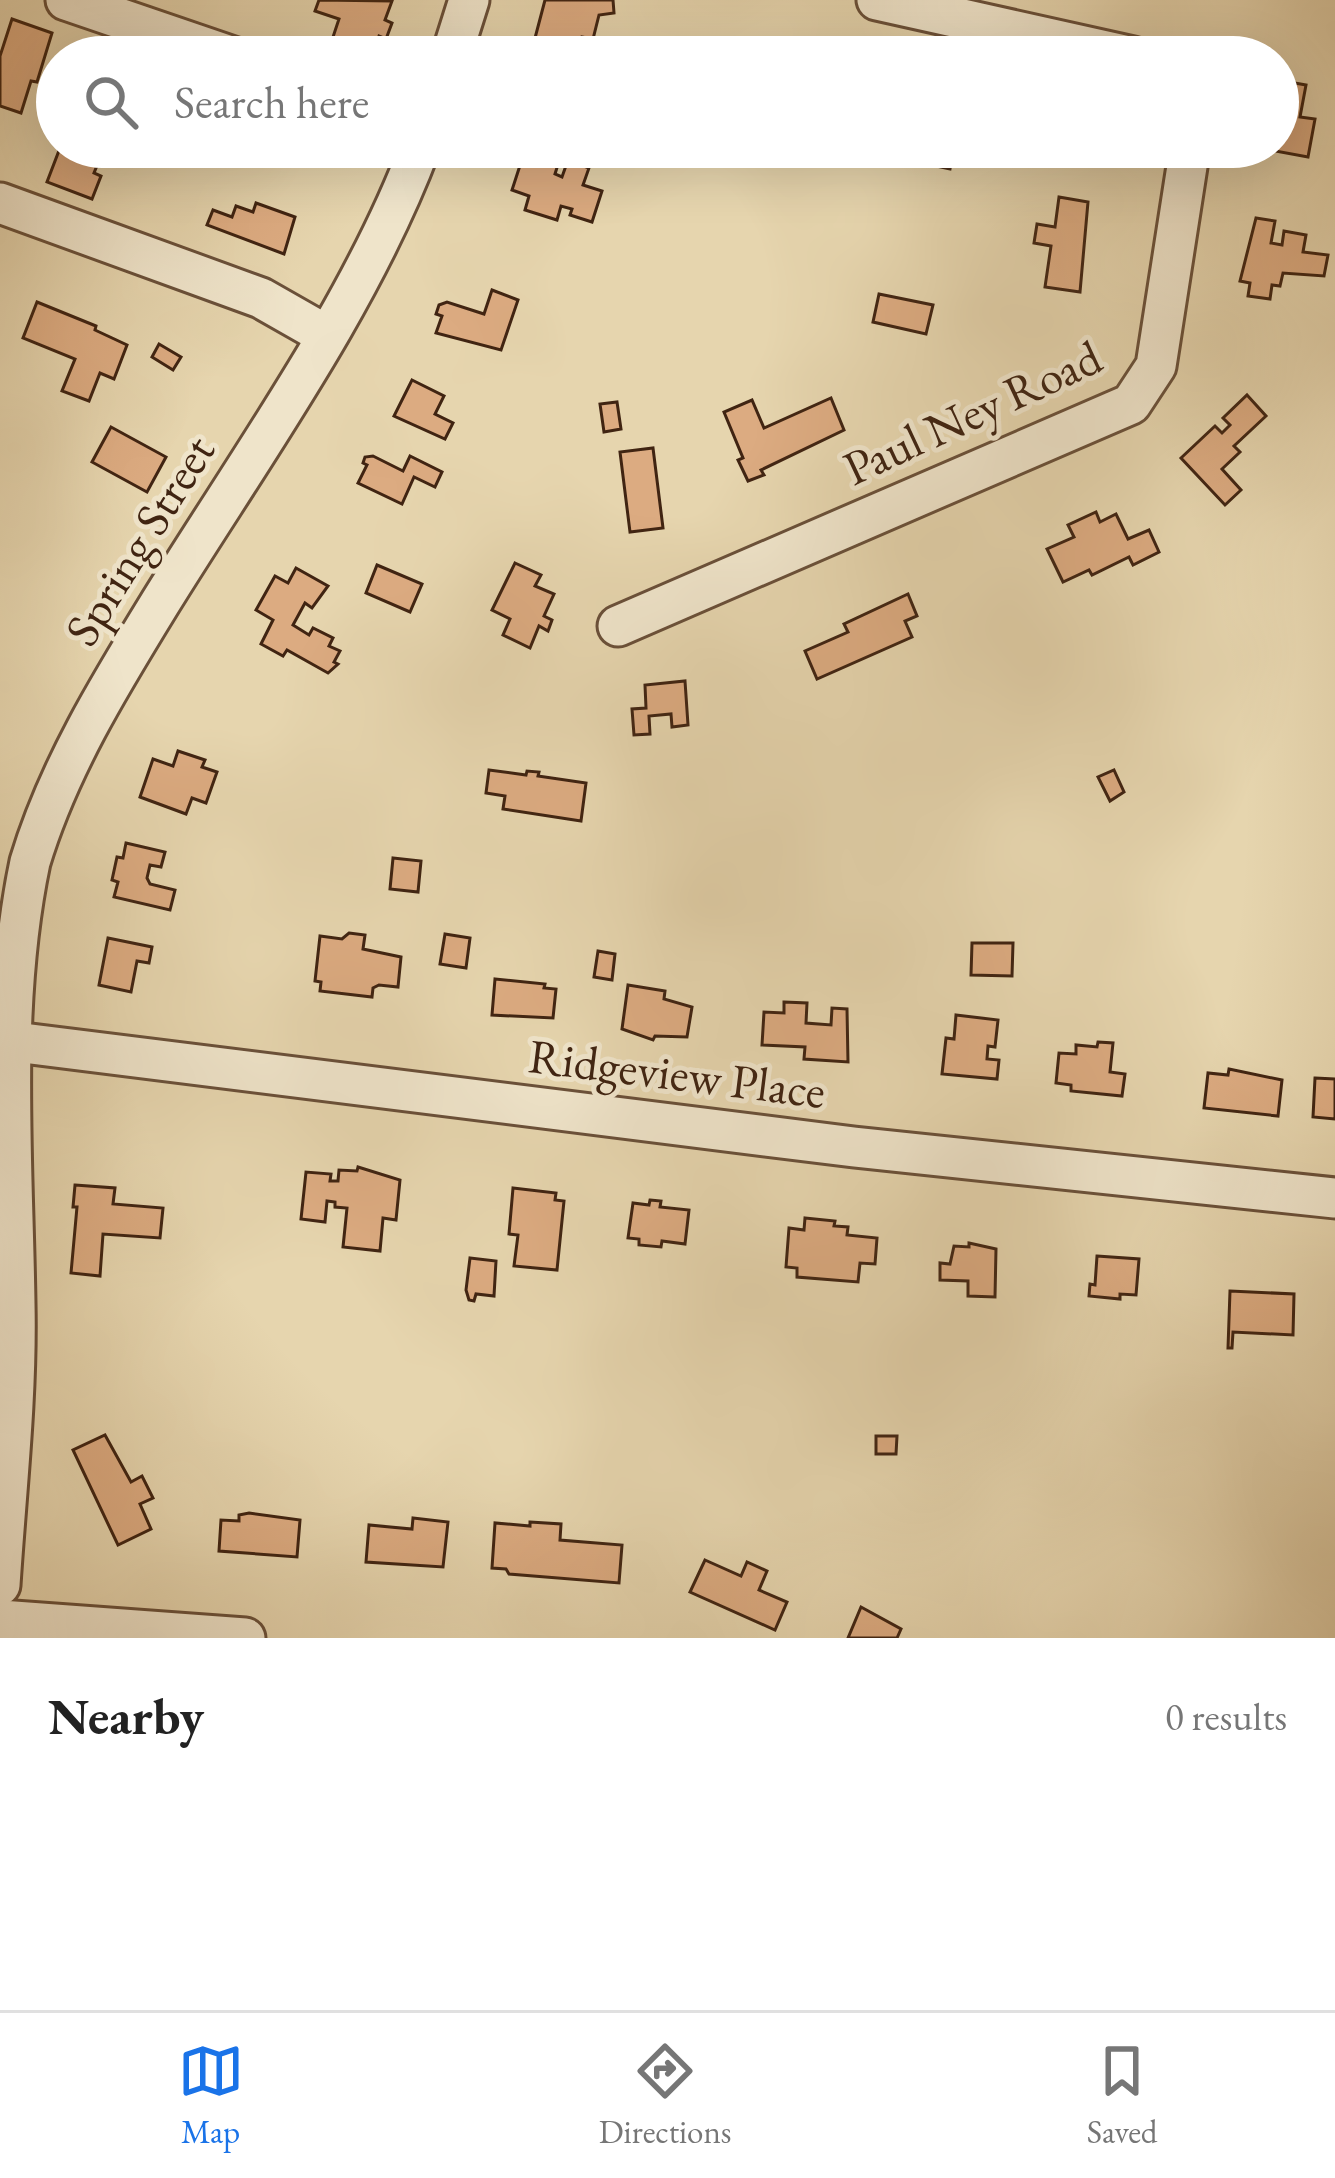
<!DOCTYPE html>
<style>
:root{--surface:#fff;--page:#f2f2f2;--text:#222;--muted:#767676;--line:#e0e0e0;--accent:#1a73e8}
body{margin:0;font-family:"EB Garamond",serif;background:var(--page);color:var(--text)}
.list{margin:0;padding:0;list-style:none}
h2{display:flex;justify-content:space-between;align-items:center;height:156px;margin:0;padding:0 48px;font-size:51px}
h2 small{font-size:39px;font-weight:400;color:var(--muted)}
.icon{flex:none;width:66px;height:66px;fill:none;stroke:currentColor;stroke-width:2;stroke-linecap:round;stroke-linejoin:round}
.map{position:relative;flex:none;width:1335px;height:1638px;overflow:hidden}
.search{position:absolute;background:var(--surface);box-shadow:0 12px 48px #0002;left:36px;right:36px;top:36px;height:132px;display:flex;align-items:center;gap:30px;box-sizing:border-box;padding:0 42px;border-radius:66px;color:var(--muted);font-size:45px}
.sheet{height:372px;background:var(--surface)}
nav{display:flex;justify-content:space-around;align-items:center;box-sizing:border-box;height:168px;border-top:3px solid var(--line);background:var(--surface);font-size:33px;color:var(--muted)}
nav a{display:grid;justify-items:center;gap:6px}
nav .on{color:var(--accent)}
.map>svg:first-child{display:block}
</style>
<div class="map">
<svg width="1335" height="1638" viewBox="0 0 1335 1638">
<rect width="100%" height="100%" fill="#e6d5ae"/>
<filter id="stains"><feTurbulence type="fractalNoise" baseFrequency=".00167" numOctaves="4"/><feColorMatrix values="0 0 0 0 .2 0 0 0 0 .09 0 0 0 0 .02 0 0 0 .5 -.17"/></filter>
<radialGradient id="worn" r=".72"><stop offset=".6" stop-color="#630" stop-opacity="0"/><stop offset="1" stop-color="#630" stop-opacity=".3"/></radialGradient>
<g fill="#dcab81" stroke="#402412" stroke-width="3">
<path d="M319 0 392 1 385 20 392 23 386 39 379 36 373 55 332 40 339 19 315 11Z"/>
<path d="M545 0H613L614 13 599 15 593 39 582 37 578 57H530Z"/>
<path d="M12 19 52 33 37 82 31 81 21 113 0 106V56Z"/>
<path d="M1278 80 1306 85 1300 117 1315 119 1308 157 1264 149 1278 147Z"/>
<path d="M526 147 560 158 555 174 562 177 568 160 589 168 583 185 602 191 592 222 570 215 572 209 561 206 557 220 525 210 529 196 512 190Z"/>
<path d="M930 147H954L950 169 927 164Z"/>
<path d="M60 148 98 163 94 173 101 176 92 199 47 182Z"/>
<path d="M1059 197 1088 202 1080 292 1045 287 1051 246 1034 243 1037 224 1055 227Z"/>
<path d="M256 203 295 217 284 254 207 225 213 210 232 217 236 206 253 212Z"/>
<path d="M1256 218 1275 221 1271 243 1282 245 1284 231 1306 235 1303 252 1328 255 1324 276 1283 273 1280 286 1272 285 1270 299 1248 296 1250 283 1240 281Z"/>
<path d="M492 290 518 300 501 350 436 333 442 316 436 314 439 305 447 302 484 314Z"/>
<path d="M879 294 933 305 926 334 873 322Z"/>
<path d="M37 302 96 326 95 330 127 345 114 379 100 373 89 401 62 391 75 359 23 338Z"/>
<path d="M159 344 181 357 173 370 152 357Z"/>
<path d="M412 380 444 396 435 414 453 423 445 439 394 416Z"/>
<path d="M1247 395 1266 416 1234 446 1240 452 1222 469 1241 490 1225 505 1181 458 1215 426 1222 433 1230 425 1223 418Z"/>
<path d="M831 398 844 430 761 470 764 475 748 481 738 460 743 458 724 412 752 400 764 428Z"/>
<path d="M617 402 621 429 604 432 600 404Z"/>
<path d="M111 427 166 457 147 492 92 462Z"/>
<path d="M653 448 663 528 630 532 620 452Z"/>
<path d="M373 456 403 471 410 456 442 472 435 487 414 477 402 504 358 483 367 465 363 463 365 457Z"/>
<path d="M1096 512 1100 522 1116 514 1128 539 1149 530 1159 552 1133 565 1129 557 1092 575 1089 570 1063 582 1047 549 1074 537 1068 525Z"/>
<path d="M515 563 541 575 535 586 554 594 544 616 552 620 548 631 539 626 530 648 503 635 510 619 492 610Z"/>
<path d="M377 565 422 584 410 612 366 593Z"/>
<path d="M296 568 328 586 312 608 305 603 293 625 309 635 313 628 333 638 329 646 340 651 334 662 338 664 328 673 287 650 283 656 261 644 273 620 256 610 275 576 288 583Z"/>
<path d="M908 594 917 616 905 621 912 637 817 679 805 651 848 632 844 624Z"/>
<path d="M685 681 688 725 672 727 671 714 649 716 650 734 634 735 632 709 646 708 645 685Z"/>
<path d="M178 751 205 760 202 767 217 772 206 803 192 798 186 814 140 797 153 759 173 766Z"/>
<path d="M489 770 526 775 527 771 539 772 538 776 586 783 581 821 503 809 505 796 486 793Z"/>
<path d="M1114 770 1124 792 1110 801 1098 777Z"/>
<path d="M126 843 165 852 161 867 150 865 147 878 150 884 175 890 170 910 114 897 118 882 112 880 117 857 123 858Z"/>
<path d="M393 858 421 861 418 892 390 889Z"/>
<path d="M349 933 365 935 363 949 401 957 398 987 379 985 373 988 372 997 320 991 321 982 315 981 320 936 342 939Z"/>
<path d="M445 934 470 938 466 968 440 964Z"/>
<path d="M108 938 152 947 149 963 137 961 131 992 99 985Z"/>
<path d="M972 943H1013L1012 976 971 975Z"/>
<path d="M598 951 615 954 612 980 594 977Z"/>
<path d="M495 979 545 984 544 988 556 989 553 1018 492 1015Z"/>
<path d="M628 985 665 991 664 999 692 1007 687 1037 655 1036 653 1040 622 1029Z"/>
<path d="M784 1002 807 1003 806 1023 831 1025 832 1008 847 1009 848 1062 804 1059 805 1047 762 1045 764 1012 784 1013Z"/>
<path d="M956 1015 998 1020 995 1047 988 1046 987 1059 999 1060 997 1079 942 1074 946 1038 954 1039Z"/>
<path d="M1098 1042 1113 1043 1110 1072 1125 1074 1122 1096 1071 1091V1085L1056 1083 1059 1053 1076 1054V1045L1097 1047Z"/>
<path d="M1229 1069 1282 1080 1278 1116 1204 1108 1208 1073 1228 1075Z"/>
<path d="M1315 1078 1335 1079V1119L1313 1117Z"/>
<path d="M358 1167 400 1180 396 1220 383 1218 380 1251 343 1247 347 1208 335 1207V1202L327 1201 325 1222 301 1219 306 1172 331 1174 330 1181H338L339 1170 357 1171Z"/>
<path d="M75 1185 115 1188 113 1204 163 1208 160 1238 103 1234 100 1276 71 1273 77 1207H73Z"/>
<path d="M513 1188 556 1193 555 1200 564 1201 557 1270 514 1266 518 1235 509 1234Z"/>
<path d="M650 1200 661 1201 660 1207 689 1210 685 1244 662 1241 661 1247 639 1245V1239L628 1238 633 1203 649 1205Z"/>
<path d="M805 1218 835 1221 834 1226 848 1227 847 1235 877 1238 875 1264 860 1263 858 1282 797 1277V1268L786 1267 789 1228 804 1230Z"/>
<path d="M969 1243 996 1249 995 1297 968 1296V1281L940 1280V1263L950 1264 954 1246 969 1247Z"/>
<path d="M1097 1256 1139 1259 1136 1295 1120 1294V1299L1089 1296 1090 1284 1095 1285Z"/>
<path d="M470 1258 496 1261 494 1296 476 1294 474 1301 469 1300 466 1290Z"/>
<path d="M1230 1291 1294 1294 1293 1335 1233 1332 1232 1348H1228Z"/>
<path d="M105 1435 131 1482 142 1476 153 1498 140 1504 151 1529 118 1545 73 1450Z"/>
<path d="M876 1436H897L896 1454H876Z"/>
<path d="M249 1513 300 1520 297 1557 219 1551 221 1520 239 1521V1515Z"/>
<path d="M413 1518 448 1522 443 1567 366 1562 369 1525 412 1529Z"/>
<path d="M530 1522 561 1524 560 1540 622 1545 619 1583 509 1574 506 1569 492 1568 495 1523 530 1526Z"/>
<path d="M705 1560 741 1576 747 1562 767 1571 759 1590 787 1602 775 1630 690 1592Z"/>
<path d="M861 1607 901 1629 897 1638H848Z"/>
</g>
<g fill="none" stroke-linecap="round" stroke-linejoin="round">
<g stroke="#6a5039" stroke-width="45">
<g id="minor">
<path d="M66 0 233 57"/>
<path d="M877 0 1133 57"/>
<path d="M451 57 469 0"/>
<path d="M0 203 261 298 326 335"/>
<path d="M618 626 1131 404 1156 366 1190 147"/>
<path d="M7 1041 854 1147 1335 1198"/>
<path d="M0 1585C6 1492 17 1398 15 1304 13 1159 0 1004 30 862 58 769 109 686 160 603 249 459 361 305 420 147"/>
<path d="M0 1620 245 1638"/>
</g>
</g>
<use href="#minor" stroke="#efe4ca" stroke-width="39"/>
</g>
<g text-anchor="middle" stroke-width="10" stroke-linejoin="round" paint-order="stroke">
<g font-size="48" fill="#402412" stroke="#efe4ca">
<text transform="translate(972 412) rotate(-25)" y="17">Paul Ney Road</text>
<text transform="translate(139 540) rotate(-58)" y="17">Spring Street</text>
<text transform="translate(677 1073) rotate(7)" y="17">Ridgeview Place</text>
</g>
</g>
<rect width="100%" height="100%" filter="url(#stains)"/>
<rect width="100%" height="100%" fill="url(#worn)"/>
</svg>
<div class="search"><svg class="icon" aria-label="search" viewBox="0 0 24 24"><circle cx="10" cy="10" r="6"/><path d="M15 15l6 6"/></svg>Search here</div>
</div>
<section class="sheet">
<h2>Nearby<small>0 results</small></h2>
<ul class="list">
</ul>
</section>
<nav>
<a class="on"><svg class="icon" aria-label="map" viewBox="0 0 24 24"><path d="M3 6l6-2 6 2 6-2v14l-6 2-6-2-6 2zM9 4v14M15 6v14"/></svg>Map</a>
<a><svg class="icon" aria-label="directions" viewBox="0 0 24 24"><path d="M12 3l9 9-9 9-9-9zM9 14v-3h6M13 9l2 2-2 2"/></svg>Directions</a>
<a><svg class="icon" aria-label="saved" viewBox="0 0 24 24"><path d="M7 4h10v16l-5-4-5 4z"/></svg>Saved</a>
</nav>
